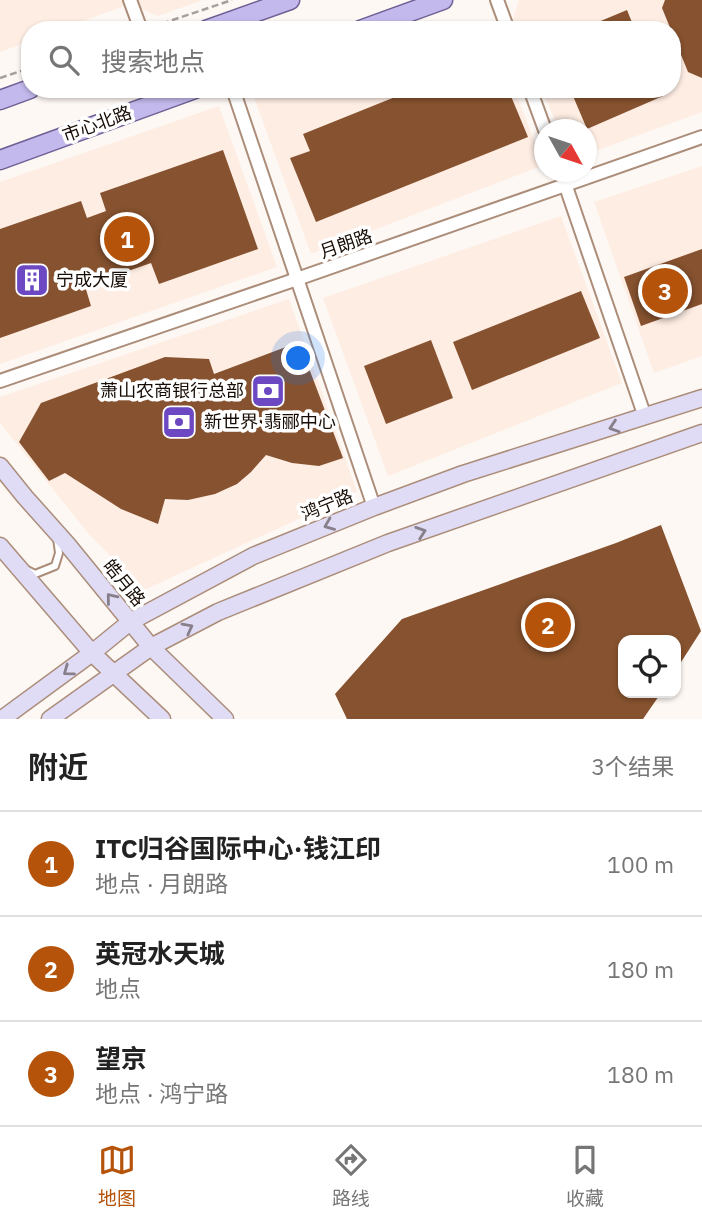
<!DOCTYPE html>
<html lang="zh">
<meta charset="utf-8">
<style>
:root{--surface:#fff;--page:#f2f2f2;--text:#222;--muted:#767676;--line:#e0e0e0;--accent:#b45309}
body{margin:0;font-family:"IBM Plex Sans","Noto Sans SC",sans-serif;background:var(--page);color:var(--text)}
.controls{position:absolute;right:21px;bottom:21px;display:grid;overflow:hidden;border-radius:14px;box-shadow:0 2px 5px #0004}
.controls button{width:63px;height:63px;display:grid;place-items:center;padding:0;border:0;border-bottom:2px solid var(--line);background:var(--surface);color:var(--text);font:35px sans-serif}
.compass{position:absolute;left:534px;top:119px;width:63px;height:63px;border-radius:50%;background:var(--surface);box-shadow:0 2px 5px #0004;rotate:130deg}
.you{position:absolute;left:299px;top:359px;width:24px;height:24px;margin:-18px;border:5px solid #fff;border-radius:50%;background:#1a73e8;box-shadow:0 0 0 10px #1a73e833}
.badge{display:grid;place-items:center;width:46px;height:46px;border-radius:50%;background:var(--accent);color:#fff;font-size:23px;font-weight:700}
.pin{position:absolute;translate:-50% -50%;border:4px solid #fff;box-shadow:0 2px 7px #0006}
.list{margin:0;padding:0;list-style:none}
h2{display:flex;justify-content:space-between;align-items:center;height:91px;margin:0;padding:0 28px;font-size:30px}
h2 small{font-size:23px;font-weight:400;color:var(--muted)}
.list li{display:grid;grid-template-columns:46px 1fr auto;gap:21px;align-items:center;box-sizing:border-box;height:105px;padding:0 28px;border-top:2px solid var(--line)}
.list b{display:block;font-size:26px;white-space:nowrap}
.list p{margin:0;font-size:23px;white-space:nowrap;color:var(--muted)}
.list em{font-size:23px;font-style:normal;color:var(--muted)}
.icon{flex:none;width:38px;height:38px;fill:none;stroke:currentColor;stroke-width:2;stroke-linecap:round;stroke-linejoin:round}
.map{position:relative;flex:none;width:702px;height:719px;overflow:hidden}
.search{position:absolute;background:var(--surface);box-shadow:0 2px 5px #0004;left:21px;right:21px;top:21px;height:77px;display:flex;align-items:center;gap:18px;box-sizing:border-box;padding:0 24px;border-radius:28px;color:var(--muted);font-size:26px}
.sheet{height:406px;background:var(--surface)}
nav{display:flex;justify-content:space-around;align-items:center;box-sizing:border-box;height:98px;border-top:2px solid var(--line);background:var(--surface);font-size:19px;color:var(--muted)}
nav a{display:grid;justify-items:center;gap:4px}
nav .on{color:var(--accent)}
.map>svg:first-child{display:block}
</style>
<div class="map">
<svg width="702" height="719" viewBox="0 0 702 719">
<rect width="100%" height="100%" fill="#fef8f4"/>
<g fill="#feede3">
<path d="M0 0H122L124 6 59 30H30V41L0 52Z"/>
<path d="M137 0H203L158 16 140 8Z"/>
<path d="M519 0H702V112L587 154 586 130 559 129 541 89H672V30H515L512 22Z"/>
<path d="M260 89H514L544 165 311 254 252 92Z"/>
<path d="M219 106 277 267 0 364V182Z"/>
<path d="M702 166V356L654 373 594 202Z"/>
<path d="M561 216 622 383 388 476 323 298Z"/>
<path d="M289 299 357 492 144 590 87 532 0 423V397Z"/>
</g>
<g fill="#86522f">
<path d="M665 0H702V78L688 72 662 8Z"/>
<path d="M627 10 635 30H579Z"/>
<path d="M415 89H508L528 137 316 222 290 158 310 151 303 134Z"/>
<path d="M570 89H660L663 96 587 129Z"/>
<path d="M223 150 258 249 159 284 151 263 85 286 91 306 0 338V229L81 201 87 218 106 211 100 193Z"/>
<path d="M702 249V304L641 326 624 277Z"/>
<path d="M581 291 600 338 472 390 453 342Z"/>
<path d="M431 340 453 398 386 424 364 366Z"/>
<path d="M299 342 343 458 319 466 292 463 266 455 251 472 237 484 215 494 188 500 165 499 158 524 121 509 65 473 49 481 19 442 41 403 165 357 209 359 214 374Z"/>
<path d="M661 525 701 631 676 670V640H623V693H661L643 719H347L335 694 402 619 616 543Z"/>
</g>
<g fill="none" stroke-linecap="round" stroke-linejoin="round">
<g stroke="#ab8d7a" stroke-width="10">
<path id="lane" d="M27 570 35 574 55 566 59 553 57 538"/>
</g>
<g stroke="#ab8d7a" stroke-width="16">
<g id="street">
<path d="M130 0 141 30"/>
<path d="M497 0 508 30"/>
<path d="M233 89 374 507"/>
<path d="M530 89 545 130"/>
<path d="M561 172 645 417"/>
<path d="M0 381 297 279 702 137"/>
</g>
</g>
<g stroke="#ab8d7a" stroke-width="19">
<g id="secondary">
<path d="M0 466 25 497 67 544 151 647 225 719"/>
<path d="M0 546 92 653 162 719"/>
<path d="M2 719 92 653 130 622 253 556 374 507 463 474 702 398"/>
<path d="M50 719 151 647 218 612 388 543 702 433"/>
</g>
</g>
<g stroke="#6e5f94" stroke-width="21">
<g id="primary">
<path d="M206 30 290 0"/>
<path d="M360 30 443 0"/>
<path d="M0 100 30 89"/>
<path d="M0 160 195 89"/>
</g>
</g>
<g stroke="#a79f9a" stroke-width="2.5" stroke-dasharray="7 3.5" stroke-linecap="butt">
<path d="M152 27 232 0"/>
<path d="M0 78 30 68"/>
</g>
<use href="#lane" stroke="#fff" stroke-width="6"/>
<use href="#street" stroke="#fff" stroke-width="12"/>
<use href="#secondary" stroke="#e1dcf6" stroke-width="16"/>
<use href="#primary" stroke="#c4b9ec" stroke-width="18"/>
</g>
<defs><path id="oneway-chevron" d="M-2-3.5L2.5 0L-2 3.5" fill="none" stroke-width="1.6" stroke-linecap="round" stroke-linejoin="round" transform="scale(1.75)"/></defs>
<g stroke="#877f8a">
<use href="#oneway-chevron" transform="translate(614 427) rotate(162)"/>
<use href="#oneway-chevron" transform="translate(329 525) rotate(158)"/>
<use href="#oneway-chevron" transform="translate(421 532) rotate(-19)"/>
<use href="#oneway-chevron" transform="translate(111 598) rotate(-129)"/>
<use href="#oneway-chevron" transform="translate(188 628) rotate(-28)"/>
<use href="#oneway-chevron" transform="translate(68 671) rotate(144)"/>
</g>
<defs>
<g id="building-square" transform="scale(1.75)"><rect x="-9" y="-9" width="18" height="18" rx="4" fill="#6c49c2" stroke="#fff"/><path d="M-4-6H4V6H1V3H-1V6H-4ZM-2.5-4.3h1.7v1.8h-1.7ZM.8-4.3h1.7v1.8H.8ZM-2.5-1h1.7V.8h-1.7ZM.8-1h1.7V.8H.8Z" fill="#fff"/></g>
<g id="bank-square" transform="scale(1.75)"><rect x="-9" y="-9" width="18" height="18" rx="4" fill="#6c49c2" stroke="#fff"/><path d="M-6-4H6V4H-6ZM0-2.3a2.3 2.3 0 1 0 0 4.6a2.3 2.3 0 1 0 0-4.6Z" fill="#fff"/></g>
</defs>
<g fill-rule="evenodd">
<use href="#building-square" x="32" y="280"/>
<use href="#bank-square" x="268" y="391"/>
<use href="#bank-square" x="179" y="422"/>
</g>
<g text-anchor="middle" stroke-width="7" stroke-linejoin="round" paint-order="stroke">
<g font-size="18" fill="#180d06" stroke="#fff">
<text transform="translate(97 124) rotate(-20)" y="6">市心北路</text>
<text transform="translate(346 244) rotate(-19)" y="6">月朗路</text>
<text transform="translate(327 505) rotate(-22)" y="6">鸿宁路</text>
<text transform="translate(124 583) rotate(51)" y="6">皓月路</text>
</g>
<g font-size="18" fill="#180d06" stroke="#fff" text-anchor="start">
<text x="56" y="286">宁成大厦</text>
<text x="244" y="397" text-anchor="end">萧山农商银行总部</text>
<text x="204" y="428">新世界·翡郦中心</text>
</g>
</g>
</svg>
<div class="controls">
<button><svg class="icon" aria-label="locate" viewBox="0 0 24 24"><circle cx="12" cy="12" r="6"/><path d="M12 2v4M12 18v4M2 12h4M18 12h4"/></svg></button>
</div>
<svg class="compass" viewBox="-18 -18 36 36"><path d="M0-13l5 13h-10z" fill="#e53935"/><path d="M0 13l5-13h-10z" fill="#767676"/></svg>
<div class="you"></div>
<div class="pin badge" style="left:127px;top:239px">1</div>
<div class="pin badge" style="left:548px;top:625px">2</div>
<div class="pin badge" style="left:665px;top:291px">3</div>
<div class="search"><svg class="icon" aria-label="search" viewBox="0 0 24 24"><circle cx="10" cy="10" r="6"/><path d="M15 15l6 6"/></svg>搜索地点</div>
</div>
<section class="sheet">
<h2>附近<small>3个结果</small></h2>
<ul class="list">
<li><span class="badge">1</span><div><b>ITC归谷国际中心·钱江印</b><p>地点 · 月朗路</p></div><em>100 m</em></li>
<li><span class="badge">2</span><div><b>英冠水天城</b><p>地点</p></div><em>180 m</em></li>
<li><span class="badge">3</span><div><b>望京</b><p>地点 · 鸿宁路</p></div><em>180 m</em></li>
</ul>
</section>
<nav>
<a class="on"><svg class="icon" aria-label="map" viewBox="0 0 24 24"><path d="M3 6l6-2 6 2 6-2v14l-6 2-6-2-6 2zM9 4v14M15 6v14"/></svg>地图</a>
<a><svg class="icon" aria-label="directions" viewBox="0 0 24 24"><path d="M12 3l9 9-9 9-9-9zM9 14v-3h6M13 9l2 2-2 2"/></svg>路线</a>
<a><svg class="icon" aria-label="saved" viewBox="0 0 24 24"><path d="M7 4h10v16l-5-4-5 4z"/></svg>收藏</a>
</nav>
